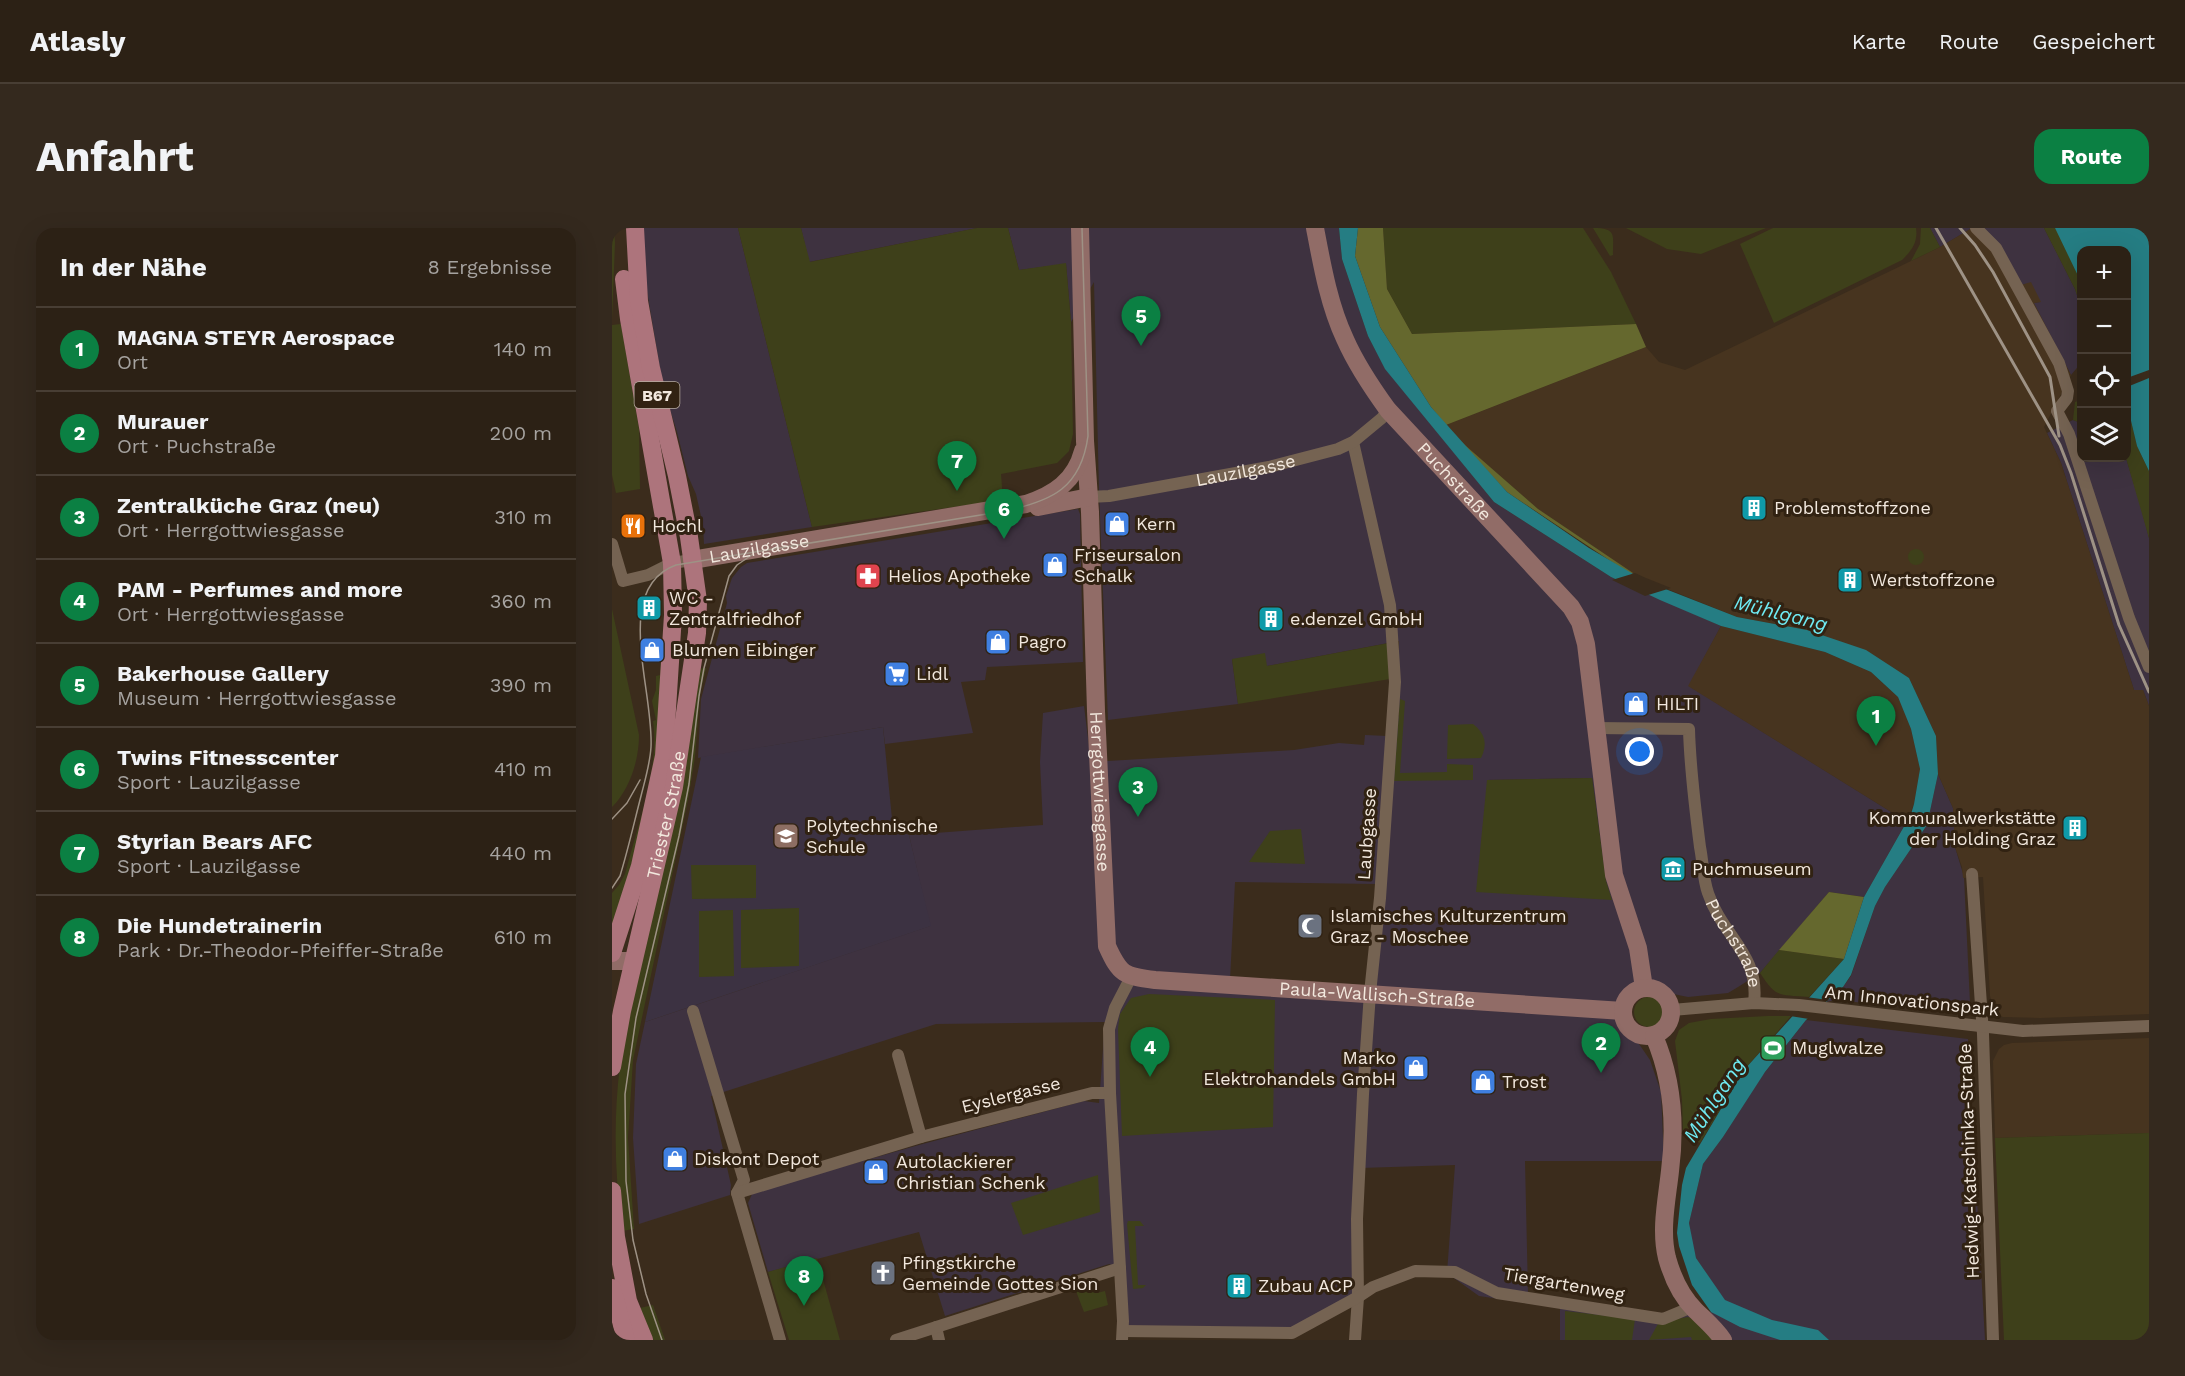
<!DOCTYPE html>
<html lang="de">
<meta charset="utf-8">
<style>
:root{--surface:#2c2115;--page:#34291e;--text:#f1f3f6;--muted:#a6a3a0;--line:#483e34;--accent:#0b8043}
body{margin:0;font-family:"Work Sans",sans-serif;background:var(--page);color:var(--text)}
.controls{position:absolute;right:18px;top:18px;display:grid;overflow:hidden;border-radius:12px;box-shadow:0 6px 24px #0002}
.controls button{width:54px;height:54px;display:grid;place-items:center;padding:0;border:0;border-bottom:2px solid var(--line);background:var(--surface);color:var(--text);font:30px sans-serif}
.you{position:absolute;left:1028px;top:524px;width:21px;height:21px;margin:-15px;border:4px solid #fff;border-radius:50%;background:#1a73e8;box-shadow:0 0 0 9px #1a73e833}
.badge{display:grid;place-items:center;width:39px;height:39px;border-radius:50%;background:var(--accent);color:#fff;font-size:20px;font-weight:700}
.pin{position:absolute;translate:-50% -50px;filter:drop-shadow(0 2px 3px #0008)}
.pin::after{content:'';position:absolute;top:32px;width:21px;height:18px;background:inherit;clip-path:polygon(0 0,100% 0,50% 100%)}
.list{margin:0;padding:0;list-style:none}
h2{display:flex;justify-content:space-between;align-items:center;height:78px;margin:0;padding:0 24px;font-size:26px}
h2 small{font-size:20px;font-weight:400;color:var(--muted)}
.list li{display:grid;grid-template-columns:39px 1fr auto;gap:18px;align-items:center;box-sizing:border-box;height:84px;padding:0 24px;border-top:2px solid var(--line)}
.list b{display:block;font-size:22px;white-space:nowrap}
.list p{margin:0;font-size:20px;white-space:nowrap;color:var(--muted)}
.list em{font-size:20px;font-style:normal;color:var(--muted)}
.icon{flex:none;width:33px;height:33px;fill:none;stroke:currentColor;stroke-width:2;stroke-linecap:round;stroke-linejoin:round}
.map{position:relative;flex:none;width:1537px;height:1112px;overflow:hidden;border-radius:18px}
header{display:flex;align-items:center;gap:36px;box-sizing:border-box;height:84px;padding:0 30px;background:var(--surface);border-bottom:2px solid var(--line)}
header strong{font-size:28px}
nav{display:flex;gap:33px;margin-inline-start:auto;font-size:21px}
.intro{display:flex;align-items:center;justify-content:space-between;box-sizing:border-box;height:144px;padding:0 36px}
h1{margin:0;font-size:42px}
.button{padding:15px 27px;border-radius:18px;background:var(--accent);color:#fff;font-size:21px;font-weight:700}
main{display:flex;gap:36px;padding:0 36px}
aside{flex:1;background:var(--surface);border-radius:18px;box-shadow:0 6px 24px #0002}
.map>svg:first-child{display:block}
</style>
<header>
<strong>Atlasly</strong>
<nav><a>Karte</a><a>Route</a><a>Gespeichert</a></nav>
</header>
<div class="intro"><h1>Anfahrt</h1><a class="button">Route</a></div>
<main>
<aside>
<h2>In der Nähe<small>8 Ergebnisse</small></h2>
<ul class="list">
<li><span class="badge">1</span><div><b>MAGNA STEYR Aerospace</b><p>Ort</p></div><em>140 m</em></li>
<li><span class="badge">2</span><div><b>Murauer</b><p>Ort · Puchstraße</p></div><em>200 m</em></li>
<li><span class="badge">3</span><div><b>Zentralküche Graz (neu)</b><p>Ort · Herrgottwiesgasse</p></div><em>310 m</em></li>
<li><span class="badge">4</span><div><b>PAM - Perfumes and more</b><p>Ort · Herrgottwiesgasse</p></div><em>360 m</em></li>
<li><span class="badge">5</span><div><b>Bakerhouse Gallery</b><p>Museum · Herrgottwiesgasse</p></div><em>390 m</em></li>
<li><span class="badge">6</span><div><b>Twins Fitnesscenter</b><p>Sport · Lauzilgasse</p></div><em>410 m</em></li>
<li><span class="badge">7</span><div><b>Styrian Bears AFC</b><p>Sport · Lauzilgasse</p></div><em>440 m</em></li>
<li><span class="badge">8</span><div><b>Die Hundetrainerin</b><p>Park · Dr.-Theodor-Pfeiffer-Straße</p></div><em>610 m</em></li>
</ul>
</aside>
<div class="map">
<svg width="1537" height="1112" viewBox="0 0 1537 1112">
<rect width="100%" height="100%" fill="#3b2c1c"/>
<g fill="#3e3240" fill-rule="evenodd">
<path d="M32 0H126L200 299 92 316 91 297 84 266 76 248 65 204 51 159 29 27Z"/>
<path d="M189 0H365L197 34Z"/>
<path d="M396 0H727L730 31 756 108 773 140 882 274 999 349 1109 398 1077 458 1284 587 1296 591 1252 669 1217 664 1148 745 1126 759 1116 765 1076 769 1032 760 1020 766 1011 783 1014 797 1038 832 1049 864 1052 933H913L916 1065 1053 1090 1080 1079 1099 1084 1112 1072 1084 1030 1080 1015 1077 995 1091 936 1111 909 1150 848 1194 792 1356 811 1373 1112H948V1080L867 1068 835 1045 843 937 748 940 746 1069 686 1102 511 1103 508 1040 497 1036 333 1088 307 1004 156 1044 136 975 141 964 307 917 472 873 487 875 493 794 324 796 99 868 119 957 118 967 27 996 21 910 24 836 33 794 318 698 297 607 431 597 428 534 431 485 472 478 479 534 682 522 727 515 752 517 753 507 775 508 787 488V413L655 438 620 431 626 476 496 492 487 263 482 54 459 94 454 36 407 42ZM980 550 994 654 999 672 875 552ZM623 654 764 656 754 759 618 752Z"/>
<path d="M1318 0H1432L1463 61 1469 79V135L1459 147 1421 75 1428 74 1409 57 1360 0 1328 19Z"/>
<path d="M1461 192 1469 195 1470 230H1514L1528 276 1537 310V478L1531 462H1522L1449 235 1435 205Z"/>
<path d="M466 281 468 286 471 434 375 439 373 452 349 454 361 505 273 516 271 499 86 530 89 471 115 375 114 368 120 350 129 339 135 335Z"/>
<path d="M1326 546 1341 580 1343 619 1352 649 1358 775 1356 780 1349 784H1339L1224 772 1214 774 1231 759 1239 748 1263 678 1273 659 1315 597Z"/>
</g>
<g fill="#47341f">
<path d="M1360 0 1409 57 1419 54 1429 74 1422 75 1459 147 1432 199 1449 235 1522 462H1531L1537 478V786L1428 790 1391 789 1383 785 1378 768 1371 649 1351 650 1350 639 1343 619 1341 580 1326 546 1324 508 1297 450 1195 402 1125 389 1018 346 895 264 834 197 1034 119 1047 134 1073 142 1328 19Z"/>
<path d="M1109 398 1213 424 1259 444 1286 469 1299 501 1308 541 1302 576 1296 591 1284 587 1076 458Z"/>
<path d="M1537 810V905L1383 910 1381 833 1387 821 1392 817 1400 815Z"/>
</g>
<path fill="#3c3242" d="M271 499 281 601 297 607 319 698 33 794 89 529Z"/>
<g fill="#3e401a">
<path d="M0 0H2L3 15 0 92Z"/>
<path d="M126 0H189L198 34 365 0H396L407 42 454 35 459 94 461 206 457 223 445 235 389 246 391 272 200 299Z"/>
<path d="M771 0H971L999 44 1024 96 800 106 775 61Z"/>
<path d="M981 0C1005 0 1001 7 1001 27L998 28Z"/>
<path d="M1014 0H1154L1089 26 1055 21Z"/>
<path d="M1161 0H1304C1306 14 1300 22 1290 32L1162 95 1128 16Z"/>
<path d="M1309 0H1318L1328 19 1299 33 1308 16Z"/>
<path d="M1432 0H1443L1448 7 1469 54V79L1463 61Z"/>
<path d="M9 96 27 201 28 261 4 265 0 247V97Z"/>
<path d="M1469 172V195L1461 192 1463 174Z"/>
<path d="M1515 176 1525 218 1537 243V310L1514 230Z"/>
<circle cx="1304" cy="329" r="8"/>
<path d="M0 381 27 507C27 532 18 561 0 579Z"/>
<path d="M777 415 778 451 626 476 620 431 653 425 655 438Z"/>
<path d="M52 428 40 565 0 704V665L7 657 13 646C25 599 48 540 41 493L44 492 40 473 44 462V448L48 447 49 429Z"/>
<path d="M94 440 88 466 83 529 76 572 21 832 16 910 22 1001 10 1003C3 947 1 893 8 837L85 441Z"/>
<path d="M788 471 793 473 788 545 835 544V536L861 537V552L782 553Z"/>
<path d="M861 496C873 505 876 516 869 530L835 531 836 497Z"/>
<path d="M980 550 994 653 1000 672 864 664 875 552Z"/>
<path d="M689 601 693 636 637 634 658 603Z"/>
<path d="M79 637H144V670L80 671Z"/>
<path d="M187 680V738L129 740V682Z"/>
<path d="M121 682 122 748 87 749V683Z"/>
<path d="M1167 722 1232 731 1197 769C1167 766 1165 771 1148 745Z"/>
<path d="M537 766 663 772 661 899 510 908 506 801 508 786 519 770Z"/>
<circle cx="1037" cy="784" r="15"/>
<path d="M1156 788H1179L1132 842 1088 915 1071 904 1070 872 1063 813 1067 802 1077 795 1099 791Z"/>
<path d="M1537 905V1112H1392L1383 910Z"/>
<path d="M486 947 488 984 411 1007 399 975Z"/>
<path d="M528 993 532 998H523L526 1057H534L531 1060 521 1061 515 996 516 993Z"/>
<path d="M205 1030 228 1112H177L156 1044Z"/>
<path d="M482 1053 485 1065 493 1063 496 1077 472 1084 462 1058Z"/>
<path d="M41 1077 53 1112H41L28 1080Z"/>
<path d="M953 1083 1023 1091 1020 1112H953Z"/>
<path d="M1076 1089 1084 1092 1103 1112H1080L1079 1109 1037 1112 1047 1094Z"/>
</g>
<g fill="#65682e">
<path d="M746 0H771L775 61 800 106 1024 96 1034 119 834 197 819 179 768 99 743 28Z"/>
<path d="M846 211 926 281 1021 345 1018 346 895 264Z"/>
<path d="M1217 664 1252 669 1232 731 1167 722Z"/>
</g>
<g fill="#257d83">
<path d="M727 0H746L743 28 768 99 819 179 895 264 977 320 1033 353 1125 389 1195 402 1254 422 1297 450 1324 508 1326 546 1315 597 1273 659 1263 678 1239 747 1231 759 1194 792 1153 844 1111 909 1091 936 1077 995 1084 1030 1113 1072 1160 1092 1206 1102 1217 1112H1168L1128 1099 1099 1084 1080 1057 1067 1018 1065 1005 1070 957 1074 940 1132 842 1232 731 1252 669 1299 586 1302 576 1308 541 1299 501 1286 469 1259 444 1213 424 1109 398 1048 372 999 349 882 274 773 141 756 108 730 31Z"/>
<path d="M1443 0H1537V243L1525 218 1515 176 1514 22H1470L1469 54Z"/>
</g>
<g fill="#3b2c1c">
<path d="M1537 142V150L1515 159V150Z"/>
<path d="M1023 345 1034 350 1059 360 1033 368 1000 352Z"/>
<path d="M1194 769 1216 772 1197 791 1178 788Z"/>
</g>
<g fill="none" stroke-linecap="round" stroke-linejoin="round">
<g stroke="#756352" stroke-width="12">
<path d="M1364 0 1384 20 1447 135 1456 163 1455 170 1445 183 1457 206 1517 390 1537 439"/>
<path d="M741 214 778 377 783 454 768 670 758 765 751 866 745 991 746 1069 743 1112"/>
<path id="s1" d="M477 269 497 268 657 239 726 221 741 214 770 190 776 182"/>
<path d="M0 316 11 353 36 347 60 335 80 332"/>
<path id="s2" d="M983 500 1077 501C1078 541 1083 580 1088 619 1091 634 1091 651 1096 665 1110 708 1148 726 1142 775"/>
<path d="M1360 646 1371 806 1381 1112"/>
<path d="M1060 782 1142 775 1187 777 1411 803 1537 798"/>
<path d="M81 783 132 952 125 965 168 1112"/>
<path d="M286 827 309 909"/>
<path d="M125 965 309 909 480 865H498"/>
<path d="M324 1099 327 1112"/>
<path d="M511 1103 680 1105 746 1069 761 1059 803 1043 843 1044 885 1065 1051 1091 1080 1079"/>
<path d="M0 1109 1 1112"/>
<path d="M284 1112 508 1040"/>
<path d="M510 1112 511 1093 498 865 497 801 503 780 519 749"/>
</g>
<g stroke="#916c67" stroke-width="18">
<path id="s3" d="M468 0 473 213 478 284 484 483 495 718C508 747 512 748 543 752L1011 783"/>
<path id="s4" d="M703 0C710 37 717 77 733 111 744 136 760 160 776 182L959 379 968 394 974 416 1002 647 1026 720 1032 760"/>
<path d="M426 279 477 269"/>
<path id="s5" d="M80 332 414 276C442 267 463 253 471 223"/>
<path d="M0 733H21"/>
<circle cx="1035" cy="784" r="24"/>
<path d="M1042 808C1061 852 1064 896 1058 943 1055 971 1048 1002 1055 1030 1060 1048 1069 1068 1083 1082 1092 1091 1104 1101 1111 1112"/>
</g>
<g stroke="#ad747c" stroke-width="18">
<path d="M0 725 28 638 52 528 61 387 60 335 17 91 12 51"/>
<path id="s6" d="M0 839 10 783 62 559 85 405 86 373 77 309 65 248 39 140 27 73 23 0"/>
<path d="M0 963 4 1009 16 1073 32 1112"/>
<path d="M0 1060 14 1112"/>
</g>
<g stroke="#9e9285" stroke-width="1.5">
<path d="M0 591 15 575 28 552"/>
<path d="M0 660 8 648C16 622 22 595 29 568 33 552 38 536 39 519 42 462 0 360 64 337L393 283C440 273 469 260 476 208L470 0"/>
<path d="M50 1112 34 1066 21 1012 14 953 13 866 24 790 67 608 77 556 87 468 92 440 117 348 125 337 141 326"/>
</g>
<g stroke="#9e9285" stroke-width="3">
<path d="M1324 0 1448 217 1459 245 1507 397 1537 464"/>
<path d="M1348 0 1363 17 1381 44 1438 149 1447 208"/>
</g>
</g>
<defs>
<g id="building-square" transform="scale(1.35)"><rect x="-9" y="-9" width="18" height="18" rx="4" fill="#0f9aa8" stroke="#312212"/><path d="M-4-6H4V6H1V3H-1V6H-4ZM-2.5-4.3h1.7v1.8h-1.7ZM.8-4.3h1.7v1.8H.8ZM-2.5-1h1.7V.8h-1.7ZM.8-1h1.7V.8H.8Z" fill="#fff"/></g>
<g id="shop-square" transform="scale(1.35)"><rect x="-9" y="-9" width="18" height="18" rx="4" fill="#3f7fe0" stroke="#312212"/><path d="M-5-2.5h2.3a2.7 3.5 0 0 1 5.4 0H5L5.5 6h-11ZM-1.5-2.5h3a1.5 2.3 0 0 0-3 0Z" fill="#fff"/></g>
<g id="restaurant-square" transform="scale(1.35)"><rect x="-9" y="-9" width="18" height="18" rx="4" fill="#e8710a" stroke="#312212"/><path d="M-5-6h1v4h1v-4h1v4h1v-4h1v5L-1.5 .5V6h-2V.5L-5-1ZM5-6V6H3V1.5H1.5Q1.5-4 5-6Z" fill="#fff"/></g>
<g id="pharmacy-square" transform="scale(1.35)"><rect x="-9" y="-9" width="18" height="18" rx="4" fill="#e0444e" stroke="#312212"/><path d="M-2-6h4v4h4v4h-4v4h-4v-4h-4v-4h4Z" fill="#fff"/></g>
<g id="supermarket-square" transform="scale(1.35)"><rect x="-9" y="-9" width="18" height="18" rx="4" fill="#3f7fe0" stroke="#312212"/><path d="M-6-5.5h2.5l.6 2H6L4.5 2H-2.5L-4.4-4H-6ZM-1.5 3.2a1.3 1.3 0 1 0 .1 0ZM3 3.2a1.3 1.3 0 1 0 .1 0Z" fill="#fff"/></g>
<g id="school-square" transform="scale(1.35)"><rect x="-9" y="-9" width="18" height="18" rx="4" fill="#8d6e63" stroke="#312212"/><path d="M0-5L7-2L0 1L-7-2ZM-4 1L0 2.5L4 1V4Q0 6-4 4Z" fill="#fff"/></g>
<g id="museum-square" transform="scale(1.35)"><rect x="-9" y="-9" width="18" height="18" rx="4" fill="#0f9aa8" stroke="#312212"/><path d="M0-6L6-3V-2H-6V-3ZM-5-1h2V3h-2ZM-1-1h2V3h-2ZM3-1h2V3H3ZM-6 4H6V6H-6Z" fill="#fff"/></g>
<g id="mosque-square" transform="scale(1.35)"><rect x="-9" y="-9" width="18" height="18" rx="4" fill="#6b7280" stroke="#312212"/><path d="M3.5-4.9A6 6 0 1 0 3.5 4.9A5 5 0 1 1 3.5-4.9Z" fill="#fff"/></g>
<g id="stadium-square" transform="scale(1.35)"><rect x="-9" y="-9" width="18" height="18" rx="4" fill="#2e9e5b" stroke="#312212"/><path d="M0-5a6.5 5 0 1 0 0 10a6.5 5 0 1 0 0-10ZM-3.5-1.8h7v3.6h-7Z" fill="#fff"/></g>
<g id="church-square" transform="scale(1.35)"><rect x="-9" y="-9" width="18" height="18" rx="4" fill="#6b7280" stroke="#312212"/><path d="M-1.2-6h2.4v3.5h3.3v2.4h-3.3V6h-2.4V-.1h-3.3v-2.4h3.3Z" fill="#fff"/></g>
</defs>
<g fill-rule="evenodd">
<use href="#building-square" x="1142" y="280"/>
<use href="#shop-square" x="505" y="296"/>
<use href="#restaurant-square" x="21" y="298"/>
<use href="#shop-square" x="443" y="337"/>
<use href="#pharmacy-square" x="256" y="348"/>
<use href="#building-square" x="1238" y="352"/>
<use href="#building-square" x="37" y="380"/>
<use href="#building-square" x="659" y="391"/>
<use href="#shop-square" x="386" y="414"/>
<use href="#shop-square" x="40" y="422"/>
<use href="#supermarket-square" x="285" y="446"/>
<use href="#shop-square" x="1024" y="476"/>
<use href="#building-square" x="1463" y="600"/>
<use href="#school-square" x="174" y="608"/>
<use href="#museum-square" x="1061" y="641"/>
<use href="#mosque-square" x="698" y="698"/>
<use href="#stadium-square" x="1161" y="820"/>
<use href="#shop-square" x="804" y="840"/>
<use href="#shop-square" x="871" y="854"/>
<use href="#shop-square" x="63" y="931"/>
<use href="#shop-square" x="264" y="944"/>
<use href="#church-square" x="271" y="1045"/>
<use href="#building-square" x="627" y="1058"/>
</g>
<g text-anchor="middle" stroke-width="6" stroke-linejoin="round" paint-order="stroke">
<rect fill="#312212" stroke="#b8ada1" stroke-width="1.5" x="22.5" y="154" width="45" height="26" rx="4.5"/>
<g font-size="16" font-weight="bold" fill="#f2e8de">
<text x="45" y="173">B67</text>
</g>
<g font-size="18" fill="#f2e8de" stroke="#312212">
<text dy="6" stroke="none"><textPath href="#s1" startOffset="159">Lauzilgasse</textPath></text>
<text dy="6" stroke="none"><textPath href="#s4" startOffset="296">Puchstraße</textPath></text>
<text dy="6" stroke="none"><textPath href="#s5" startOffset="68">Lauzilgasse</textPath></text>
<text dy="6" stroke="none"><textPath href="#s3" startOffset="564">Herrgottwiesgasse</textPath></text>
<text dy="6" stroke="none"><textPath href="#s6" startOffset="258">Triester Straße</textPath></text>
<text transform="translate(755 606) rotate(-86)" y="6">Laubgasse</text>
<text dy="6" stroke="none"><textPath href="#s2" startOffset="316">Puchstraße</textPath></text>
<text dy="6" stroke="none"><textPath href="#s3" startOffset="1005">Paula-Wallisch-Straße</textPath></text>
<text transform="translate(1300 773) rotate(6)" y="6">Am Innovationspark</text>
<text transform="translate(399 867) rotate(-14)" y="6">Eyslergasse</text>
<text transform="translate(1357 933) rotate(-92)" y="6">Hedwig-Katschinka-Straße</text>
<text transform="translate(952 1056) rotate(10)" y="6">Tiergartenweg</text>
</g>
<g font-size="18" fill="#f2e8de" stroke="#312212" text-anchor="start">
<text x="1162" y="286">Problemstoffzone</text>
<text x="524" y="302">Kern</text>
<text x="40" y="304">Hochl</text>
<text x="462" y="333">Friseursalon<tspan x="462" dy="21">Schalk</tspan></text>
<text x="276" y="354">Helios Apotheke</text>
<text x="1258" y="358">Wertstoffzone</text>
<text x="57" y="376">WC -<tspan x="57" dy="21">Zentralfriedhof</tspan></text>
<text x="678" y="397">e.denzel GmbH</text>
<text x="406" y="420">Pagro</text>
<text x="60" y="428">Blumen Eibinger</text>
<text x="304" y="452">Lidl</text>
<text x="1044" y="482">HILTI</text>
<text x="1444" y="596" text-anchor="end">Kommunalwerkstätte<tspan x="1444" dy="21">der Holding Graz</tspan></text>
<text x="194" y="604">Polytechnische<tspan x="194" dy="21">Schule</tspan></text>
<text x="1080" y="647">Puchmuseum</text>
<text x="718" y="694">Islamisches Kulturzentrum<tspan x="718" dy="21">Graz - Moschee</tspan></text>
<text x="1180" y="826">Muglwalze</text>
<text x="784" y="836" text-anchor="end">Marko<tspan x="784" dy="21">Elektrohandels GmbH</tspan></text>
<text x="890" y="860">Trost</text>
<text x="82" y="937">Diskont Depot</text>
<text x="284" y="940">Autolackierer<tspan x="284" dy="21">Christian Schenk</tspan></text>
<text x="290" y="1041">Pfingstkirche<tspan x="290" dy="21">Gemeinde Gottes Sion</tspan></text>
<text x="646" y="1064">Zubau ACP</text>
</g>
<g font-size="20" font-style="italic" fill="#6febf4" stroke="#312212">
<text transform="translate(1169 385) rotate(14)" y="7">Mühlgang</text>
<text transform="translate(1102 872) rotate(-57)" y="7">Mühlgang</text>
</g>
</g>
</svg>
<div class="controls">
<button>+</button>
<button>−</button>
<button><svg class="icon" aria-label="locate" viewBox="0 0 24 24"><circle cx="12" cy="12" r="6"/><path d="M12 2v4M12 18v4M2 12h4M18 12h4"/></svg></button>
<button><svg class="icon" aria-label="layers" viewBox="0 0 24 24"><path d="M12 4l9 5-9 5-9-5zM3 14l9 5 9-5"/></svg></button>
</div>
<div class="you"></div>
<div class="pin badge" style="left:1264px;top:518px">1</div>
<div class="pin badge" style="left:989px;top:845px">2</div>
<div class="pin badge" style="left:526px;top:589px">3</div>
<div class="pin badge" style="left:538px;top:849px">4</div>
<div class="pin badge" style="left:529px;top:118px">5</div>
<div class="pin badge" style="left:392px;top:311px">6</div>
<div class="pin badge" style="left:345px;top:263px">7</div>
<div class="pin badge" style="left:192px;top:1078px">8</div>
</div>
</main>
